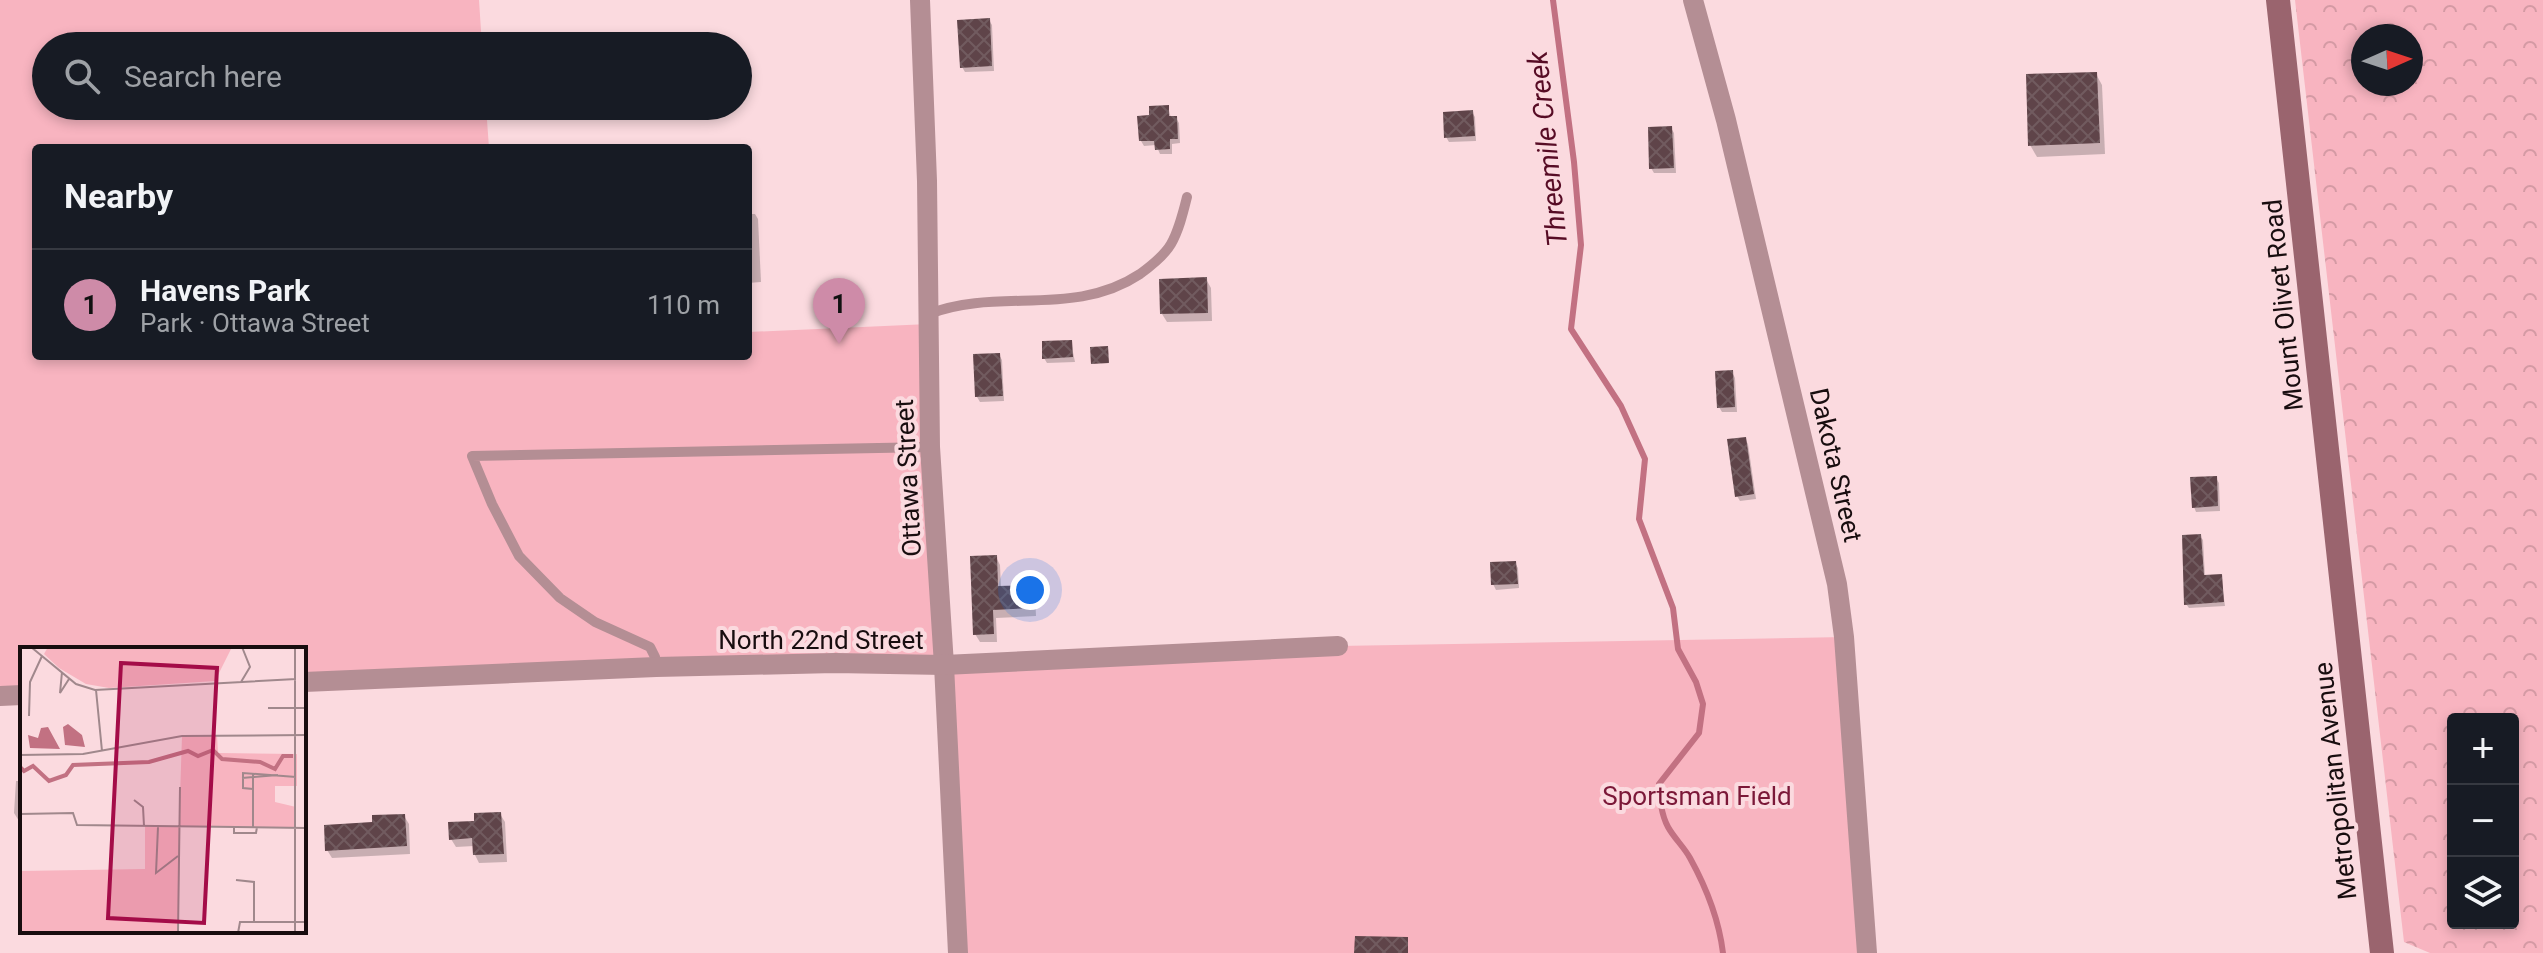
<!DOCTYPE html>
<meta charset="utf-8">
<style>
:root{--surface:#171b24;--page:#242831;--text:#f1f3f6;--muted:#9ea1a6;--line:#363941;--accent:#ce8ba8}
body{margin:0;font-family:Roboto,sans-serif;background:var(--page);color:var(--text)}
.controls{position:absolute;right:24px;bottom:24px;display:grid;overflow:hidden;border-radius:8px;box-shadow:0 4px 12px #0003}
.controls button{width:72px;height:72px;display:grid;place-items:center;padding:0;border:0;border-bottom:2px solid var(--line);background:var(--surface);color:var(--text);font:40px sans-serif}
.compass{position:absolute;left:2351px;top:24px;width:72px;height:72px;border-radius:50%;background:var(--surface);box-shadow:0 4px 12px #0003;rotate:87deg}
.you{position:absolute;left:1030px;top:590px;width:28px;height:28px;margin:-20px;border:6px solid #fff;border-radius:50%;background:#1a73e8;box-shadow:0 0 0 12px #1a73e833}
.badge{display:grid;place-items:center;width:52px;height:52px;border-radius:50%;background:var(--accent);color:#111;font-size:26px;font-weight:700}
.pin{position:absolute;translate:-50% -66px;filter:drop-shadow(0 2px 4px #0008)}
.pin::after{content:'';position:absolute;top:42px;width:28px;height:24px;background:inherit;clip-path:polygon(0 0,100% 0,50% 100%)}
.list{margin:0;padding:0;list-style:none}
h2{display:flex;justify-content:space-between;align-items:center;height:104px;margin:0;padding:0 32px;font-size:34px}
h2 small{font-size:26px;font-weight:400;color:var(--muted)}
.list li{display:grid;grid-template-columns:52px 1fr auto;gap:24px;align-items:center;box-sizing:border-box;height:112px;padding:0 32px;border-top:2px solid var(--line)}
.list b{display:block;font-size:30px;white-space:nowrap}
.list p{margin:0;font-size:26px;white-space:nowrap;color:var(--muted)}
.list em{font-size:26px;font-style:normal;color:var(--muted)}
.icon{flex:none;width:44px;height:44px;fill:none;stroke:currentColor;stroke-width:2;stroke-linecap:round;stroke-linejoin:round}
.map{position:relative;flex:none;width:2543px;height:953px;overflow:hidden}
.search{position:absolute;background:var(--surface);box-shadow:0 4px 12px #0003;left:32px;top:32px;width:720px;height:88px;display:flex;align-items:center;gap:20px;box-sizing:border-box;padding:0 28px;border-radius:44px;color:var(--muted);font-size:30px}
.panel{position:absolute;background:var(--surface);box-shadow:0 4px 12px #0003;left:32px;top:144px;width:720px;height:216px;border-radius:8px}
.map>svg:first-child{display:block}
</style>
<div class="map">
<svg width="2543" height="953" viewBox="0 0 2543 953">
<defs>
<pattern id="forest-crowns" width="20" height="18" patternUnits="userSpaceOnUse" patternTransform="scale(2)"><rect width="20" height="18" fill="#f8b4c0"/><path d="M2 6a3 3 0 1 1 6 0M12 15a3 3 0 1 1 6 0" fill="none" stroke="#d49aa4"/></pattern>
<pattern id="building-cross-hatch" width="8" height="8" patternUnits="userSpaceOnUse" patternTransform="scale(2)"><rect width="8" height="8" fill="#5f4449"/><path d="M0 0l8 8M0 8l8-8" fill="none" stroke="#715b5f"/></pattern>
</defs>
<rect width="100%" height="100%" fill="#fbdadf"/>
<path fill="url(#forest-crowns)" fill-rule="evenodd" d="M2295 0H2543V953H2430L2404 942ZM2363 36H2411V84H2363ZM2453 719H2513V923H2453Z"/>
<path fill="#f8b4c0" d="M0 0H479L482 46H46V106H486L489 148H36V356H748V332L929 324 944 665 1338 646 1844 637 1867 953H958L944 666 304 682V649H22V695L0 696Z"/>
<g fill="#0003">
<path d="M989 20 992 25 994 71 965 72 962 67Z"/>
<path d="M2096 74 2102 85 2105 154 2037 157 2030 145Z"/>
<path d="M1168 107 1171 118H1176L1179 123 1180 143 1172 144V154H1160L1156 145 1144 146 1141 141 1151 117Z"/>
<path d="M1472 112 1475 117 1476 141 1449 142 1446 137Z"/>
<path d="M1671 128 1674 133 1676 173H1654L1651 168Z"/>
<path d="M748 214H755L758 219 761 282 748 283Z"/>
<path d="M1206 279 1211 288 1212 321 1167 322 1162 314Z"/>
<path d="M1071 342 1075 362 1047 363 1044 358Z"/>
<path d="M999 355 1002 360 1004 401 980 402 977 397Z"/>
<path d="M1732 372 1735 378 1737 412H1722L1719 407Z"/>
<path d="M1745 439 1748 444 1756 499 1740 501 1737 496Z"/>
<path d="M2216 478 2219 483 2220 511 2196 512 2194 507Z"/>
<path d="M2200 536 2203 540 2205 577 2221 576 2225 606 2189 608 2186 604Z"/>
<path d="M996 557 1000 565 1001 588 1030 587 1035 595 1036 616 996 618 997 642H980L975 634Z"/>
<path d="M1515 563 1518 568 1519 588 1496 590 1493 584Z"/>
<path d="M16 781H22V821H19L14 813Z"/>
<path d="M500 814 505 822 507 862 479 863 475 855 474 846 456 847 451 839 476 822Z"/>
<path d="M404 816 409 824 410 854 332 858 327 850 374 824Z"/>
</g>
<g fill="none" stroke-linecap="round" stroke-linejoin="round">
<path stroke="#c27182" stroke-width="6" d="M1553 0 1574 162 1581 245 1571 329 1621 406 1645 459 1639 519 1673 608 1678 649 1696 682 1703 704 1699 733 1659 784C1660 799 1661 814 1668 827 1674 838 1684 847 1690 858 1706 887 1719 920 1723 953"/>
</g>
<g fill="url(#building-cross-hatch)">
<path d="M990 18 992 66 960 68 957 20Z"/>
<path d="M2097 72 2100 143 2028 146 2026 74Z"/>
<path d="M1169 105V116H1177L1178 139H1170V149L1155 150 1154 141H1139L1137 116 1149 115V106Z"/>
<path d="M1473 110 1475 136 1444 138 1443 112Z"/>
<path d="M1672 126 1674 168 1649 169 1648 127Z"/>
<path d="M1207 277 1208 313 1160 314 1159 279Z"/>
<path d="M1072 340 1073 357 1042 359V341Z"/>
<path d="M1108 346 1109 363 1091 364 1090 347Z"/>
<path d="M1000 353 1003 396 975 397 973 354Z"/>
<path d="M1733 370 1735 407 1717 408 1715 371Z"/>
<path d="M1746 437 1754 494 1735 497 1727 439Z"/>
<path d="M2217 476 2218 506 2192 508 2190 477Z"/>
<path d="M2201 534 2204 575 2222 574 2224 602 2184 605 2182 535Z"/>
<path d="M997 555 998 586 1031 585 1032 608 993 610 994 634 973 635 970 556Z"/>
<path d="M1516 561 1518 584 1491 585 1490 562Z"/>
<path d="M501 812 504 854 473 855 472 838 449 840 448 822 474 821V813Z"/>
<path d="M405 814 407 846 325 851 324 825 372 822V815Z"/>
<path d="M1355 936 1408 937V953H1354Z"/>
</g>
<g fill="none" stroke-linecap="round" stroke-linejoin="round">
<g stroke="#b48e94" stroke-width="10">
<path d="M929 314C998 287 1074 318 1140 274 1151 266 1164 256 1171 244 1179 230 1183 213 1187 197"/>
<path d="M656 667 655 657 650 647 595 622 560 598 519 556 492 504 472 456 930 447"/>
</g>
<g stroke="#b48e94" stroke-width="20">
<path d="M920 0 927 181 930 447 944 665 958 953"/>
<path d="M1693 0 1726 120 1837 584 1844 637 1867 953"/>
<path d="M304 682 656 667 835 663 944 665 1338 646"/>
<path d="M0 696 22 695"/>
</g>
<path stroke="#9a646e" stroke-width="24" d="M2278 0 2382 953"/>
</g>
<g text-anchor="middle" stroke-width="8" stroke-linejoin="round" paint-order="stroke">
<g font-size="26" fill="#180d0f" stroke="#fbdadf">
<text transform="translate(2283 305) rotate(-96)" y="9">Mount Olivet Road</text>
<text transform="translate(1836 465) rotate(77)" y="9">Dakota Street</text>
<text transform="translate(908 478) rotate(-93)" y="9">Ottawa Street</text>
<text x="821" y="649">North 22nd Street</text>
<text transform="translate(2335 781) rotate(-96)" y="9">Metropolitan Avenue</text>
</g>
<g font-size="26" fill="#7b1838" stroke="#fbdadf">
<text x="1697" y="805">Sportsman Field</text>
</g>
<g font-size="28" font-style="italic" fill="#570c25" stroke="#fbdadf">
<text transform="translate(1547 149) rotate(-96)" y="10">Threemile Creek</text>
</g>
</g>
<g transform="translate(20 647)">
<rect width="286" height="286" fill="#fbdadf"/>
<path d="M28 0H212L195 34 89 41 66 37 39 21 24 7Z" fill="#f8b4c0"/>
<path d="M197 88 198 106 277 107V139H255V155L276 160V180H160L158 286H0V224L125 222V179L159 180 162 89Z" fill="#f8b4c0"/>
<path d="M48 77 62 88 65 100 45 98 43 80ZM28 80 40 102 10 101 8 88 18 91 21 81Z" fill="#c27182"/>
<path fill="none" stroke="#c27182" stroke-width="4" d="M0 120 4 124 13 119 29 134 46 128 53 118 129 115 168 104 178 109 193 103 202 112 240 115 255 122 263 109H273"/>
<path fill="none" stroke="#a0888c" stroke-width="2" d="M11 0 56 37 75 43 276 32M275 0V286M42 25 40 46 49 32M221 35 230 20 222 0M76 43 82 104M248 61H286M9 69 10 35 22 9M0 108 63 107 162 89 286 88M222 131 258 128M233 142 223 141V126L276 130M114 153 123 160 124 179M0 167 53 166 57 178 286 181M138 180 136 226 158 209M214 180V186H236L237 180M233 180V126M216 233 234 235V275M158 286 160 140M218 286 220 275H286"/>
<path fill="#a40c48" fill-opacity="0.15" stroke="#a40c48" stroke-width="4" d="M101 16 197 21 184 276 88 271Z"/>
<rect width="286" height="286" fill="none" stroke="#180d0f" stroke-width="4"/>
</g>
</svg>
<div class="controls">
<button>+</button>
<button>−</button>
<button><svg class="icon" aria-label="layers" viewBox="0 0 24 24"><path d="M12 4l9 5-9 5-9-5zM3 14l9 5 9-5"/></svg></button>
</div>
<svg class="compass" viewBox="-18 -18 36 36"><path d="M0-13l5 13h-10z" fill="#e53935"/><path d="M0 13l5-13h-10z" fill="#9ea1a6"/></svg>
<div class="you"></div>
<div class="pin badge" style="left:839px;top:344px">1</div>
<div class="search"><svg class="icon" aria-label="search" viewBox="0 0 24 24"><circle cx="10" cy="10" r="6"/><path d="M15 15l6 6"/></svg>Search here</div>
<section class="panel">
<h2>Nearby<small></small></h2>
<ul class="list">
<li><span class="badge">1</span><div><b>Havens Park</b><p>Park · Ottawa Street</p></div><em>110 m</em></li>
</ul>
</section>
</div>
